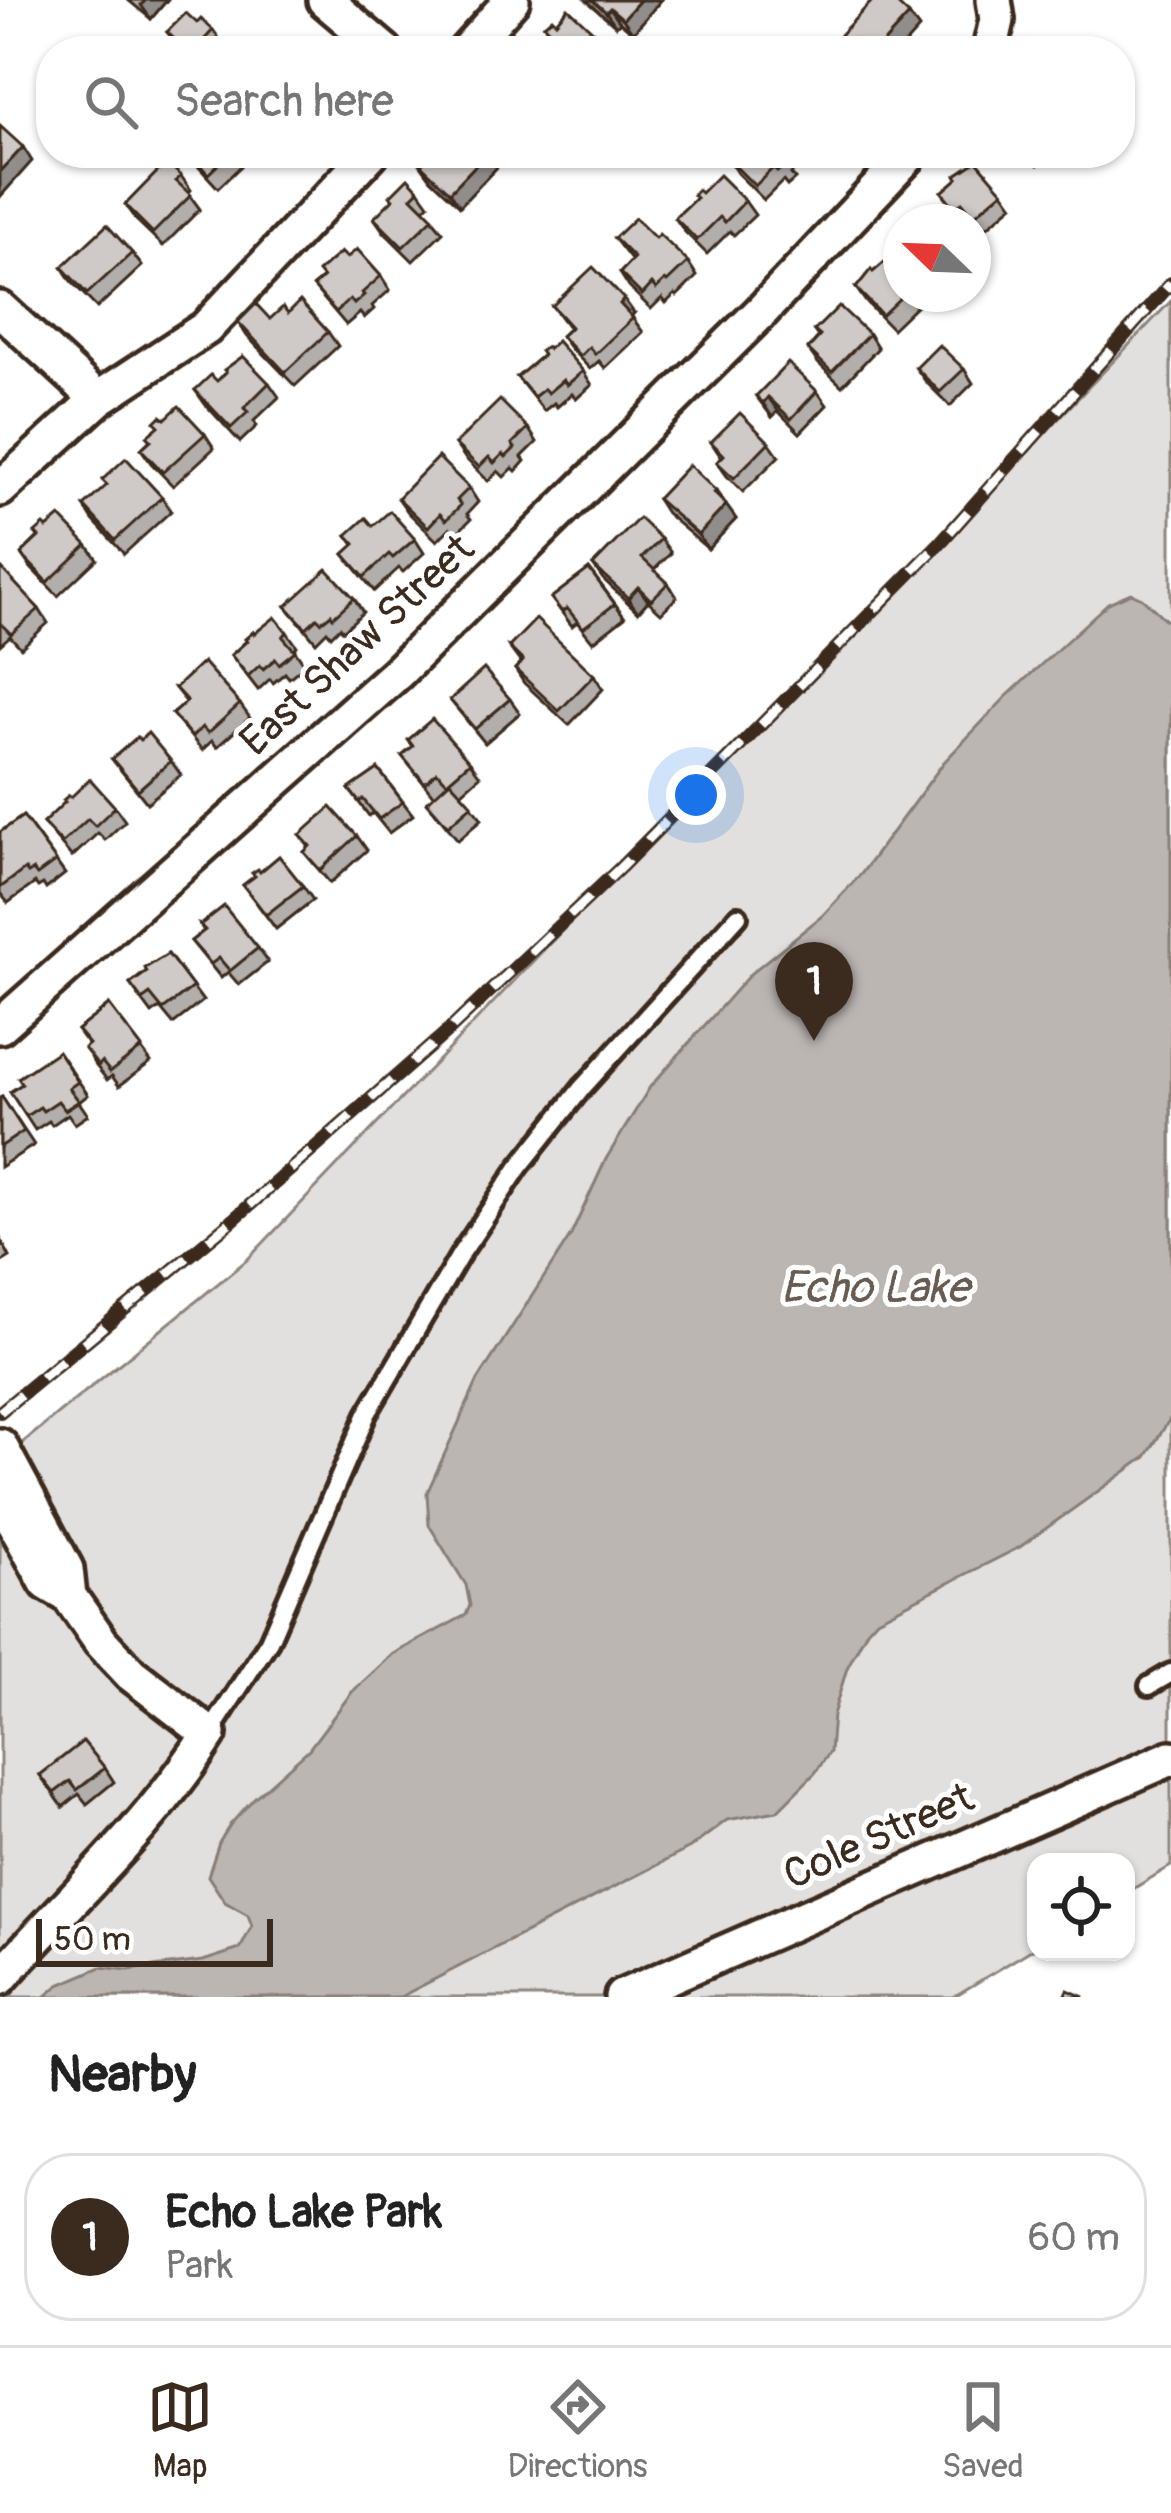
<!DOCTYPE html>
<style>
:root{--surface:#fff;--page:#f6f6f6;--text:#222;--muted:#767676;--line:#e0e0e0;--accent:#3b2a1e}
body{margin:0;font-family:Pangolin,sans-serif;background:var(--page);color:var(--text)}
.controls{position:absolute;right:36px;bottom:36px;display:grid;overflow:hidden;border-radius:24px;box-shadow:0 3px 9px #0004}
.controls button{width:108px;height:108px;display:grid;place-items:center;padding:0;border:0;border-bottom:3px solid var(--line);background:var(--surface);color:var(--text);font:60px sans-serif}
.compass{position:absolute;left:883px;top:204px;width:108px;height:108px;border-radius:50%;background:var(--surface);box-shadow:0 3px 9px #0004;rotate:293deg}
.scale{position:absolute;left:36px;bottom:30px;width:237px;box-sizing:border-box;padding-left:12px;border:6px solid #3b2a1e;border-top:0;font-size:33px;line-height:42px;white-space:nowrap;color:#3b2a1e;-webkit-text-stroke:9px #fff;paint-order:stroke}
.you{position:absolute;left:696px;top:795px;width:42px;height:42px;margin:-30px;border:9px solid #fff;border-radius:50%;background:#1a73e8;box-shadow:0 0 0 18px #1a73e833}
.badge{display:grid;place-items:center;width:78px;height:78px;border-radius:50%;background:var(--accent);color:#fff;font-size:39px;font-weight:700}
.pin{position:absolute;translate:-50% -99px;filter:drop-shadow(0 3px 6px #0008)}
.pin::after{content:'';position:absolute;top:63px;width:42px;height:36px;background:inherit;clip-path:polygon(0 0,100% 0,50% 100%)}
.list{margin:0;padding:0;list-style:none}
h2{display:flex;justify-content:space-between;align-items:center;height:156px;margin:0;padding:0 48px;font-size:51px}
h2 small{font-size:39px;font-weight:400;color:var(--muted)}
.list li{display:grid;grid-template-columns:78px 1fr auto;gap:36px;align-items:center;box-sizing:border-box;height:168px;margin:0 24px 24px;padding:0 24px;border:3px solid var(--line);border-radius:48px}
.list b{display:block;font-size:45px;white-space:nowrap}
.list p{margin:0;font-size:39px;white-space:nowrap;color:var(--muted)}
.list em{font-size:39px;font-style:normal;color:var(--muted)}
.icon{flex:none;width:66px;height:66px;fill:none;stroke:currentColor;stroke-width:2;stroke-linecap:round;stroke-linejoin:round}
.map{position:relative;flex:none;width:1171px;height:1997px;overflow:hidden}
.search{position:absolute;background:var(--surface);box-shadow:0 3px 9px #0004;left:36px;right:36px;top:36px;height:132px;display:flex;align-items:center;gap:30px;box-sizing:border-box;padding:0 42px;border-radius:48px;color:var(--muted);font-size:45px}
.sheet{height:348px;background:var(--surface)}
nav{display:flex;justify-content:space-around;align-items:center;box-sizing:border-box;height:168px;border-top:3px solid var(--line);background:var(--surface);font-size:33px;color:var(--muted)}
nav a{display:grid;justify-items:center;gap:6px}
nav .on{color:var(--accent)}
.map>svg:first-child{display:block}
</style>
<div class="map">
<svg width="1171" height="1997" viewBox="0 0 1171 1997">
<rect width="100%" height="100%" fill="#fff"/>
<filter id="ink" filterUnits="userSpaceOnUse"><feTurbulence type="fractalNoise" baseFrequency=".00833" numOctaves="2"/><feDisplacementMap in="SourceGraphic" scale="24" xChannelSelector="R" yChannelSelector="G"/><feConvolveMatrix kernelMatrix="1 2 1 2 8 2 1 2 1" color-interpolation-filters="sRGB"/></filter>
<g filter="url(#ink)">
<path fill="#e2e0de" stroke="#8e857e" stroke-width="3" d="M1171 301V1866L1126 1893V1862H1036V1947L953 1997H0V1461L247 1260 665 823 879 606Z"/>
<path fill="#bcb6b3" stroke="#887e77" stroke-width="3" d="M1131 593 1142 598 1171 625V1417L1146 1457 1020 1547 877 1619 867 1630 847 1668 833 1715 830 1752 815 1773 777 1811 727 1820 690 1848 400 1997H45L59 1985 101 1967 128 1970 203 1961 240 1949 252 1926 248 1915 225 1902 208 1876 219 1843 230 1825 254 1798 309 1749 352 1692 393 1654 466 1615 470 1605 466 1585 429 1525 427 1493 478 1380 571 1235 606 1159 650 1087 751 973 822 916 862 873 944 762 1006 697 1108 603Z"/>
<g fill="none" stroke-linecap="round" stroke-linejoin="round">
<g stroke="#3b2a1e" stroke-width="26">
<g id="service">
<path d="M1149 1686 1171 1673"/>
<path d="M209 1734 269 1641 367 1414 460 1255 519 1167 582 1088 738 916"/>
</g>
</g>
<g stroke="#3b2a1e" stroke-width="42">
<g id="minor">
<path d="M325 0 385 51"/>
<path d="M466 51 512 0"/>
<path d="M990 51 997 20 994 0"/>
<path d="M0 309 98 399"/>
<path d="M0 489 98 399 206 328 371 153"/>
<path d="M0 1026 397 673 760 313 911 153"/>
<path d="M0 1446 66 1569 69 1596"/>
<path d="M0 1496 47 1583 69 1596 101 1642 131 1674 209 1734C152 1825 71 1898 0 1978"/>
<path d="M622 1997 1171 1758"/>
</g>
</g>
<use href="#service" stroke="#fff" stroke-width="16"/>
<use href="#minor" stroke="#fff" stroke-width="33"/>
<g stroke="#3b2a1e" stroke-width="14">
<path id="rail" d="M0 1412 234 1219 449 1030 621 867 940 543 1171 283"/>
</g>
<use href="#rail" stroke="#fff" stroke-width="9" stroke-dasharray="27" stroke-linecap="butt"/>
</g>
<g fill="#b2aeab" stroke="#3b2a1e" stroke-width="3">
<path d="M128 0H167L151 19Z"/>
<path d="M586 0H661L633 33 620 22 616 26Z"/>
<path d="M556 22 596 34 605 48 603 51H538L543 46 539 40 548 31 544 25Z"/>
<path d="M197 23 213 30 223 44 217 51H182L167 32Z"/>
<path d="M186 153H246L247 154 238 163 241 166 218 188Z"/>
<path d="M734 153H794L801 163 791 174 795 179 787 186 783 181 764 200 737 173 728 159Z"/>
<path d="M1027 153H1051L1038 165Z"/>
<path d="M421 165 497 167 460 206 431 179Z"/>
<path d="M181 176 191 190 188 193 200 209 163 246 135 219 125 205Z"/>
<path d="M419 190 429 204 424 209 443 232 413 261 384 232 374 218Z"/>
<path d="M1003 191 1013 205 984 230 972 216 965 222 942 192Z"/>
<path d="M701 193 745 201 755 215 734 235 730 231 707 254 685 232 675 218Z"/>
<path d="M614 238H655L688 262 697 276 677 296 675 294 666 303 662 298 651 309 629 287 620 273 632 261Z"/>
<path d="M973 246 980 256 973 263Z"/>
<path d="M132 253 142 266 97 308 71 281 62 267Z"/>
<path d="M347 258 381 276 390 290 372 306 374 309 364 318 360 313 346 325 313 286Z"/>
<path d="M856 288 901 294H919L923 299 892 329 866 302Z"/>
<path d="M552 306 634 313 631 316 643 332 605 368 599 361 590 369 571 349 561 336 569 328Z"/>
<path d="M288 313 328 332 338 346 295 386 247 336 238 322 270 319Z"/>
<path d="M814 331 869 334 878 348 842 386 818 363 808 349 818 337Z"/>
<path d="M916 368 964 369 973 383 950 406 926 382Z"/>
<path d="M583 371 592 385 576 399 572 394 557 407 554 403 544 411 517 377Z"/>
<path d="M217 381 269 383 279 397 254 421 257 426 240 442 205 404 195 390Z"/>
<path d="M817 391 827 405 800 433 778 411 772 417 756 396Z"/>
<path d="M165 419 205 434 214 448 173 486 151 463 141 449 150 440Z"/>
<path d="M528 428 537 442 522 457 525 461 516 471 513 468 504 477 498 471 488 481 465 458 455 444Z"/>
<path d="M711 442H769L779 456 743 492 727 476 717 462 721 457Z"/>
<path d="M469 488 478 502 467 514 471 519 456 534 450 528 437 541 408 512 398 498Z"/>
<path d="M716 491 736 519 708 549 666 513 657 499Z"/>
<path d="M162 497 171 511 124 554 93 520 84 506Z"/>
<path d="M373 526 415 539 424 553 403 572 399 568 374 591 344 554 354 545 347 535Z"/>
<path d="M47 528 87 545 97 559 58 596 31 568 21 554Z"/>
<path d="M661 539 671 553 654 570 668 583 677 597 661 613 648 601 638 612 603 579 593 565Z"/>
<path d="M589 569 625 617 593 642 577 622 572 626 551 598Z"/>
<path d="M0 571 39 609 48 623 21 648 10 636 0 645Z"/>
<path d="M354 598 363 612 343 631 340 627 331 636 327 631 316 642 286 606Z"/>
<path d="M287 632 297 646 294 649 305 665 289 678 285 673 273 683 270 679 258 690 231 655 254 634Z"/>
<path d="M509 647 594 675 603 689 569 725 524 683 515 669 521 663Z"/>
<path d="M175 688 240 704 250 718 217 747 212 741 202 750 172 714 186 702Z"/>
<path d="M510 699 520 713 485 743 450 700Z"/>
<path d="M402 756 470 762 480 776 461 793 482 819 458 840 427 802 434 796Z"/>
<path d="M112 759 171 761 181 775 147 803Z"/>
<path d="M378 769 413 815 389 833 373 813 369 816 349 789Z"/>
<path d="M71 797 115 807 125 821 105 840 98 833 72 857 43 823Z"/>
<path d="M23 816 65 874 46 889 43 884 38 887 35 883 8 903 0 893V832Z"/>
<path d="M300 835 357 836 367 850 330 883 304 852 309 847Z"/>
<path d="M260 872 303 886 313 900 276 929 243 885Z"/>
<path d="M200 925 258 948 268 962 239 985 228 972 221 978 191 941 204 931Z"/>
<path d="M168 954 203 1001 173 1024 160 1008 152 1014 130 984Z"/>
<path d="M109 1005 151 1062 119 1086 112 1076 107 1080 93 1062 88 1045 77 1030Z"/>
<path d="M58 1051 88 1095 79 1102 88 1115 75 1124 68 1114 52 1125 49 1121 35 1130 10 1092 22 1084Z"/>
<path d="M2 1097 34 1145 0 1167V1098Z"/>
<path d="M0 1238 10 1257 0 1263Z"/>
<path d="M105 1768 114 1782 87 1804 79 1794 63 1807 40 1775Z"/>
</g>
<g fill="#918d8b" stroke="#3b2a1e" stroke-width="3">
<path d="M146 0H167L151 19 141 5Z"/>
<path d="M640 0H661L633 33 623 19Z"/>
<path d="M610 8 620 22 616 26 606 12Z"/>
<path d="M909 15 919 29 899 51H876Z"/>
<path d="M23 147 32 161 0 197V172Z"/>
<path d="M487 153 497 167 460 206 450 192Z"/>
<path d="M624 299 634 313 630 318 620 304Z"/>
<path d="M768 397 778 411 772 417 763 403Z"/>
<path d="M726 505 736 519 708 549 698 535Z"/>
<path d="M638 587 648 601 638 612 628 598Z"/>
</g>
<g fill="#cfcac7" stroke="#3b2a1e" stroke-width="3">
<path d="M592 0H640L623 19 610 8 606 12Z"/>
<path d="M873 0H893L909 15 876 51H858L840 35Z"/>
<path d="M568 8 596 34 580 51H538L544 44 539 40 549 30 544 25 552 18 556 22Z"/>
<path d="M186 13 197 23 201 19 213 30 204 40 207 43 200 51H187L167 32Z"/>
<path d="M0 126 23 147 0 172Z"/>
<path d="M189 153H230L208 174Z"/>
<path d="M432 153H487L450 192 421 165Z"/>
<path d="M734 153H788L780 161 785 165 777 172 773 168 755 186 728 159Z"/>
<path d="M977 161 1003 191 974 216 962 202 955 208 942 192 958 178 956 175Z"/>
<path d="M167 162 181 176 176 181 191 195 153 233 125 205Z"/>
<path d="M719 175 745 201 725 222 720 217 697 240 675 218 696 198 693 195 698 190 701 193Z"/>
<path d="M408 178 419 190 412 197 433 218 403 247 374 218 393 199 390 196Z"/>
<path d="M936 206 952 222H919Z"/>
<path d="M635 218 655 238 659 234 688 262 667 282 665 280 656 289 652 284 642 295 620 273 634 258 614 238Z"/>
<path d="M107 225 132 253 87 294 62 267Z"/>
<path d="M357 249 381 276 362 293 364 295 354 304 350 299 336 312 313 286 323 278 318 272 341 252 347 258Z"/>
<path d="M888 259 901 273V294H904L882 315 856 288 871 269 873 272Z"/>
<path d="M593 267 624 299 620 304 633 318 595 354 589 347 580 356 561 336 571 327 552 306Z"/>
<path d="M300 301 328 332 285 372 238 322 256 304 270 319 283 307 288 313Z"/>
<path d="M839 306 869 334 832 372 808 349 820 336 814 331Z"/>
<path d="M557 341 583 371 567 385 563 380 548 393 544 389 534 397 517 377 543 355 540 351 546 347 548 349Z"/>
<path d="M939 345 964 369 940 392 916 368Z"/>
<path d="M243 356 269 383 244 408 248 412 231 428 195 390 211 375 217 381 226 372 224 370Z"/>
<path d="M788 363 817 391 791 419 768 397 763 403 756 396Z"/>
<path d="M500 400 528 428 512 444 515 448 506 457 503 454 494 463 489 457 479 467 455 444Z"/>
<path d="M179 406 205 434 163 472 141 449 151 440 147 436 159 426 155 422 161 416 165 419Z"/>
<path d="M740 413 769 442 734 478 717 462 724 455 711 442Z"/>
<path d="M438 457 469 488 457 500 461 505 446 520 440 514 428 527 398 498Z"/>
<path d="M126 458 162 497 115 540 84 506 107 485 102 480Z"/>
<path d="M689 465 716 491 714 493 726 505 698 535 657 499Z"/>
<path d="M390 511 415 539 393 558 389 554 364 577 344 554 355 544 347 535 366 518 373 526Z"/>
<path d="M60 517 87 545 48 582 21 554 39 537 35 533 44 525 47 528Z"/>
<path d="M639 518 661 539 642 558 668 583 651 600 638 587 628 598 593 565Z"/>
<path d="M2 569 39 609 11 634 0 623V571Z"/>
<path d="M327 569 354 598 333 617 331 614 321 622 317 618 306 628 286 606Z"/>
<path d="M589 569 615 604 583 628 567 608 562 612 551 598Z"/>
<path d="M275 617 287 632 283 637 295 651 279 664 275 659 263 669 260 665 248 676 231 655 247 641 245 639 253 632 254 634Z"/>
<path d="M536 619 594 675 559 711 515 669 523 661 509 647Z"/>
<path d="M203 662 240 704 208 733 202 727 192 737 172 714 187 701 175 688Z"/>
<path d="M484 669 510 699 475 729 450 700Z"/>
<path d="M432 719 470 762 447 782 437 772 425 783 402 756 413 746 408 740Z"/>
<path d="M148 733 171 761 138 790 112 759 137 737 140 740Z"/>
<path d="M378 769 403 802 379 819 363 799 359 802 349 789Z"/>
<path d="M90 779 115 807 95 826 88 819 62 843 43 823 65 802 63 800 69 795 71 797Z"/>
<path d="M450 781 472 805 448 826 427 802Z"/>
<path d="M331 807 357 836 320 870 304 852 310 846 300 835Z"/>
<path d="M23 816 56 861 37 875 33 870 28 873 25 869 0 888V832Z"/>
<path d="M279 856 303 886 266 915 243 885 255 876 252 873 258 869 260 872Z"/>
<path d="M224 906 258 948 230 971 219 958 211 964 191 941 205 930 200 925Z"/>
<path d="M168 954 193 987 163 1010 150 994 142 1000 130 984 147 972 145 968Z"/>
<path d="M109 1005 142 1048 110 1072 102 1062 98 1066 84 1048 89 1044 77 1030Z"/>
<path d="M58 1051 78 1082 69 1088 79 1101 65 1110 58 1101 43 1111 40 1107 26 1116 10 1092 22 1084 18 1078Z"/>
<path d="M2 1097 24 1131 0 1147V1098Z"/>
<path d="M83 1741 105 1768 77 1790 70 1781 54 1793 40 1775Z"/>
<path d="M1068 1990 1084 1997H1065Z"/>
</g>
</g>
<g text-anchor="middle" stroke-width="10" stroke-linejoin="round" paint-order="stroke">
<g font-size="42" fill="#3b2a1e" stroke="#fff">
<text transform="translate(356 644) rotate(-43)" y="15">East Shaw Street</text>
<text transform="translate(878 1835) rotate(-24)" y="15">Cole Street</text>
</g>
<g font-size="45" font-style="italic" fill="#685b52" stroke="#fff">
<text x="875" y="1302">Echo Lake</text>
</g>
</g>
</svg>
<div class="controls">
<button><svg class="icon" aria-label="locate" viewBox="0 0 24 24"><circle cx="12" cy="12" r="6"/><path d="M12 2v4M12 18v4M2 12h4M18 12h4"/></svg></button>
</div>
<svg class="compass" viewBox="-18 -18 36 36"><path d="M0-13l5 13h-10z" fill="#e53935"/><path d="M0 13l5-13h-10z" fill="#767676"/></svg>
<div class="scale">50 m</div>
<div class="you"></div>
<div class="pin badge" style="left:814px;top:1041px">1</div>
<div class="search"><svg class="icon" aria-label="search" viewBox="0 0 24 24"><circle cx="10" cy="10" r="6"/><path d="M15 15l6 6"/></svg>Search here</div>
</div>
<section class="sheet">
<h2>Nearby<small></small></h2>
<ul class="list">
<li><span class="badge">1</span><div><b>Echo Lake Park</b><p>Park</p></div><em>60 m</em></li>
</ul>
</section>
<nav>
<a class="on"><svg class="icon" aria-label="map" viewBox="0 0 24 24"><path d="M3 6l6-2 6 2 6-2v14l-6 2-6-2-6 2zM9 4v14M15 6v14"/></svg>Map</a>
<a><svg class="icon" aria-label="directions" viewBox="0 0 24 24"><path d="M12 3l9 9-9 9-9-9zM9 14v-3h6M13 9l2 2-2 2"/></svg>Directions</a>
<a><svg class="icon" aria-label="saved" viewBox="0 0 24 24"><path d="M7 4h10v16l-5-4-5 4z"/></svg>Saved</a>
</nav>
